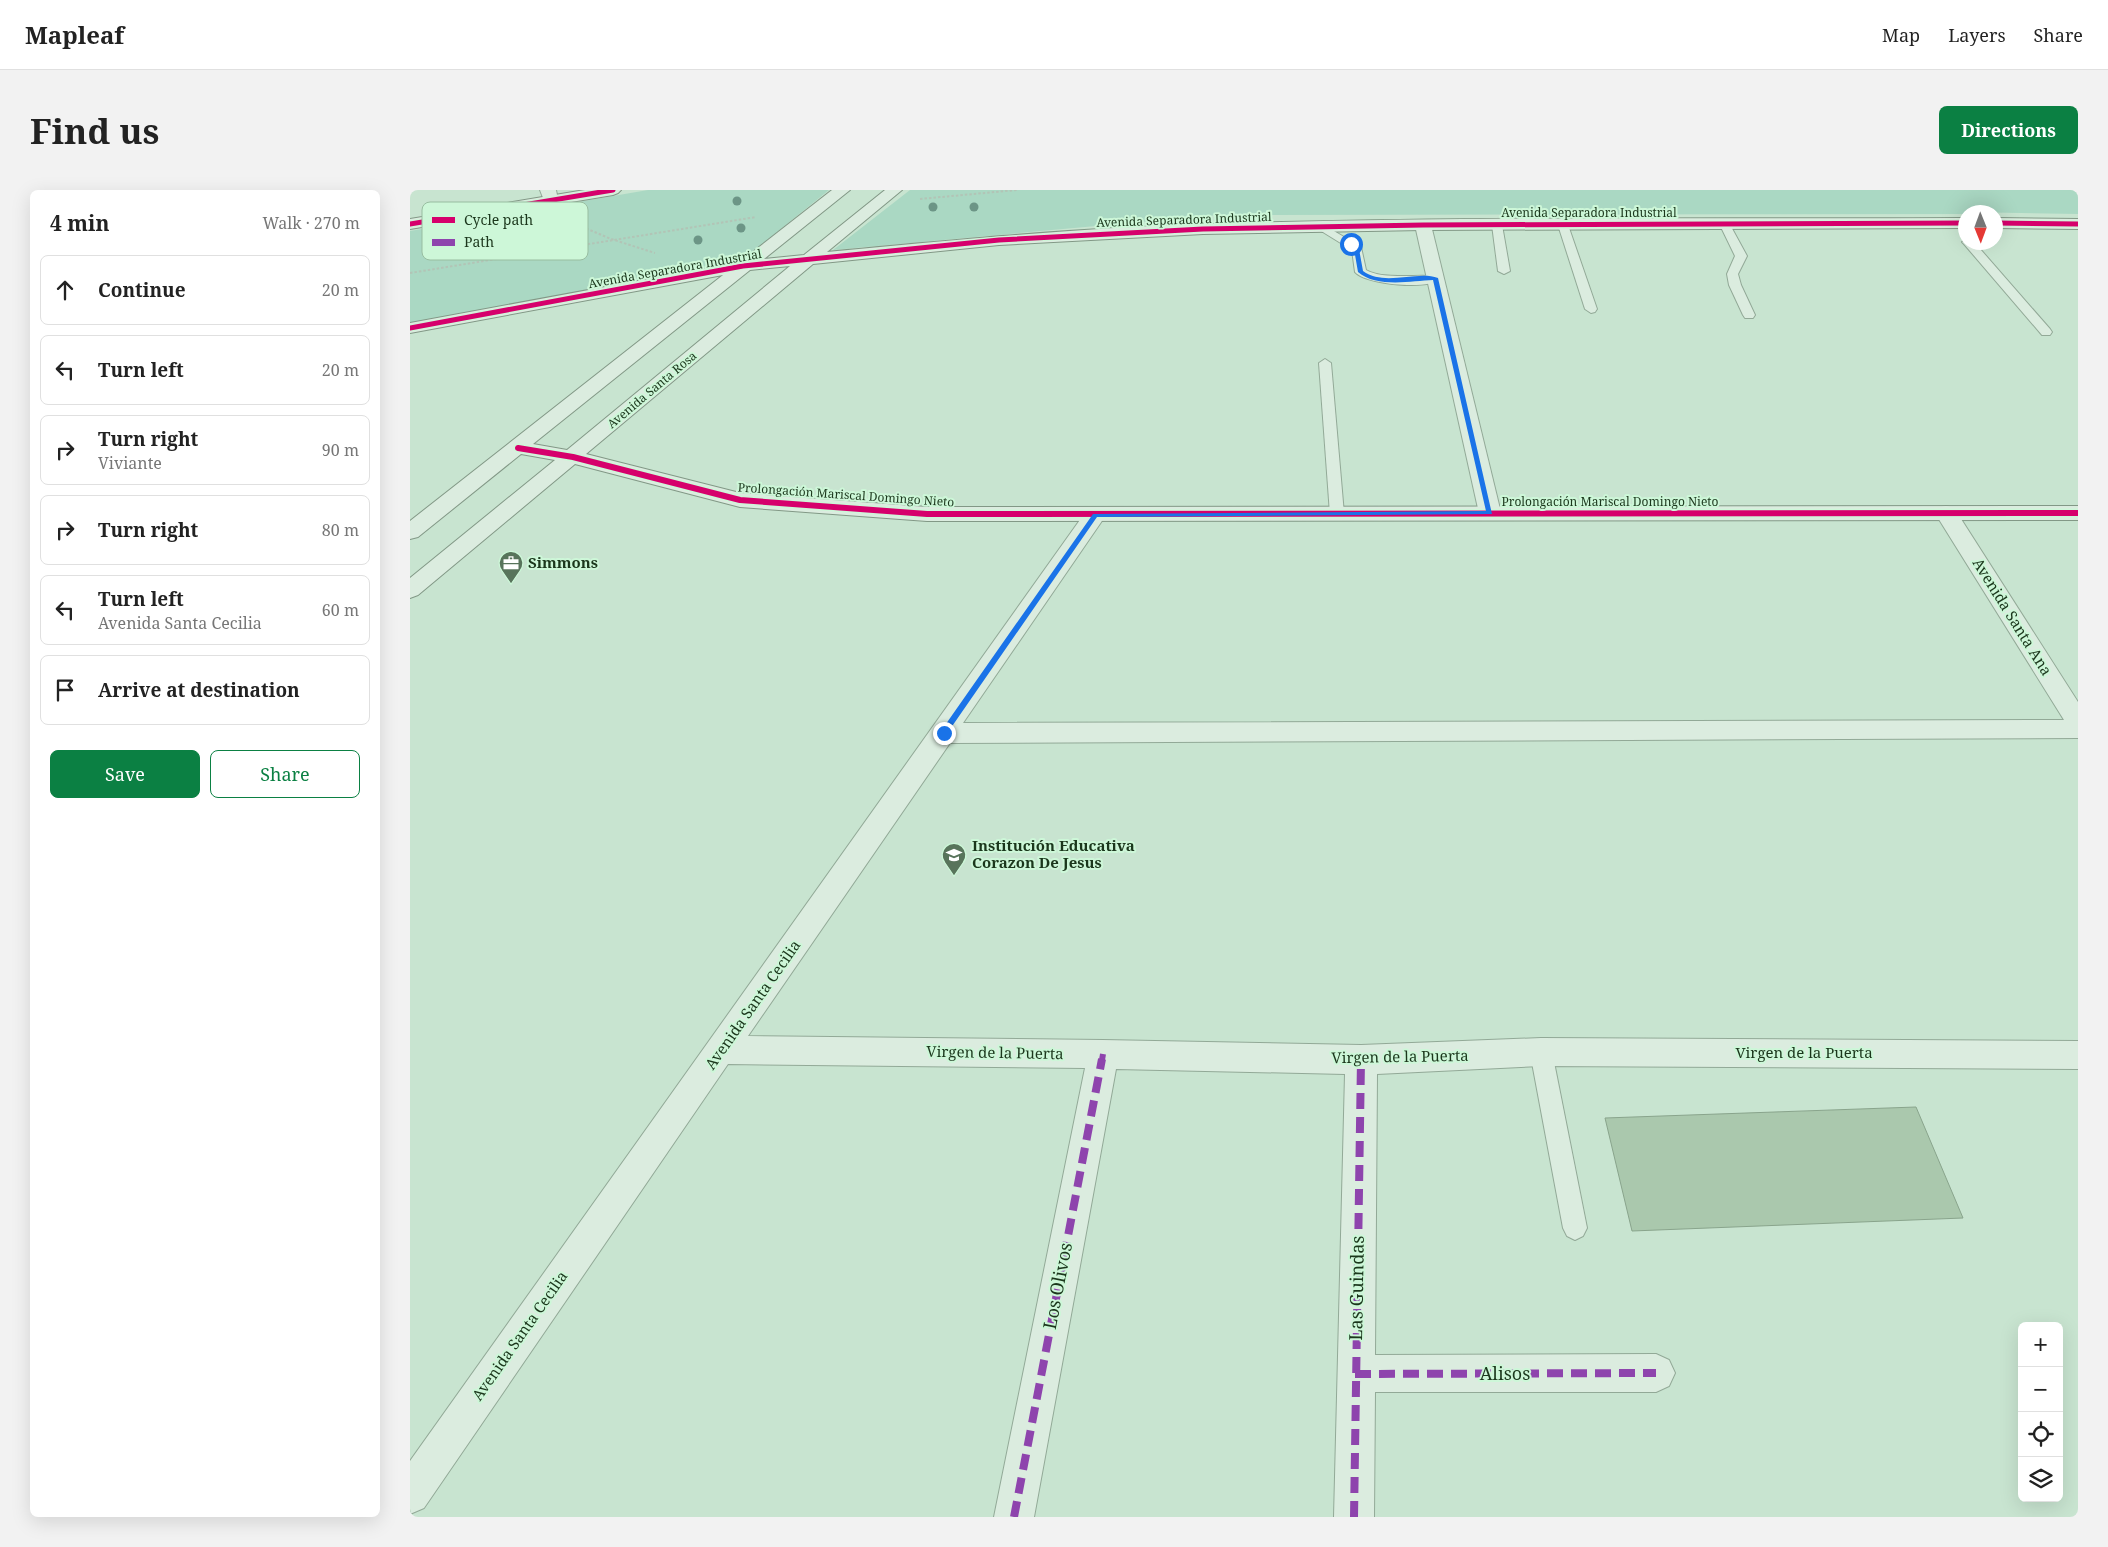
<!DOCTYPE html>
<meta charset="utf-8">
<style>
:root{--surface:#fff;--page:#f2f2f2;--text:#222;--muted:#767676;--line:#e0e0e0;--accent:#0b8043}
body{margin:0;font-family:"Noto Serif",serif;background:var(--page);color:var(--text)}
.controls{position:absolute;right:15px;bottom:15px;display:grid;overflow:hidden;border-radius:8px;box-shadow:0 5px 20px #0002}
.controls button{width:45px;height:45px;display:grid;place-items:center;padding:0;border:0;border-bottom:1px solid var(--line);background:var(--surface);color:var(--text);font:25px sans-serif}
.compass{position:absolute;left:1548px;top:15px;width:45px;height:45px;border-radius:50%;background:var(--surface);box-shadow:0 5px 20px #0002;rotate:179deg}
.stop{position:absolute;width:15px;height:15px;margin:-11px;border:4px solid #1a73e8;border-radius:50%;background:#fff}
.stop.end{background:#1a73e8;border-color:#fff;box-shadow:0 1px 5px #0008}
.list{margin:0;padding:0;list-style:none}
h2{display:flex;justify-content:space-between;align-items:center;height:65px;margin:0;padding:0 20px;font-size:21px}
h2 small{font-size:16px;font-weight:400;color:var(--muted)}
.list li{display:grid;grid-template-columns:32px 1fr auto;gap:15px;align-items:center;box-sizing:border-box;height:70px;margin:0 10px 10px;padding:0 10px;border:1px solid var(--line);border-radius:8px}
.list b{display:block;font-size:19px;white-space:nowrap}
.list p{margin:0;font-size:16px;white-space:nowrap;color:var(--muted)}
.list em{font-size:16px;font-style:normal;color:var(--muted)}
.actions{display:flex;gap:10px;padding:15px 20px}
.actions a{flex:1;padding:11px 0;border:1px solid var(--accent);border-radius:8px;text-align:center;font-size:18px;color:var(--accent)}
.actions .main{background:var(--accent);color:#fff}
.icon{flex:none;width:28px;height:28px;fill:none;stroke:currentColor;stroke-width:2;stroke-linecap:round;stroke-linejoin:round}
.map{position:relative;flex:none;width:1668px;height:1327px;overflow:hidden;border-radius:8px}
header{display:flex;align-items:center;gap:30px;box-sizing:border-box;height:70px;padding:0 25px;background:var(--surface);border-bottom:1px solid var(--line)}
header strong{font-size:24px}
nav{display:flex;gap:28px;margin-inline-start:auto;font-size:18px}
.intro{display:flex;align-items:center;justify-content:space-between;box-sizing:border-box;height:120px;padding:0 30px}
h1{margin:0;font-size:35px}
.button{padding:12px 22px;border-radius:8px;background:var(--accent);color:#fff;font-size:18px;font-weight:700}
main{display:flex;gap:30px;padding:0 30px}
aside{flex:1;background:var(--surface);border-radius:8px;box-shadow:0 5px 20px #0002}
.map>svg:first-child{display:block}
</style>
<header>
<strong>Mapleaf</strong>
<nav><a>Map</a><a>Layers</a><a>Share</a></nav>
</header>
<div class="intro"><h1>Find us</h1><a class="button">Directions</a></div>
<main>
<aside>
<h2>4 min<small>Walk · 270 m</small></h2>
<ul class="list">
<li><svg class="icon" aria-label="ahead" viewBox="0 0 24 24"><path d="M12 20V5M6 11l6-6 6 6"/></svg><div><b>Continue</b></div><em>20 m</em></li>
<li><svg class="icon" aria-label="left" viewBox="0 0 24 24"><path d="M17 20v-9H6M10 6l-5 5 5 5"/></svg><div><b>Turn left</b></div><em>20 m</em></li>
<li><svg class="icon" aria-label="right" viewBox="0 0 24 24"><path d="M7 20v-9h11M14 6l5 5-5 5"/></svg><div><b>Turn right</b><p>Viviante</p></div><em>90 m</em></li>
<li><svg class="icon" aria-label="right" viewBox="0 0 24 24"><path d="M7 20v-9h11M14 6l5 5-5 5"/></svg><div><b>Turn right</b></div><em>80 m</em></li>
<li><svg class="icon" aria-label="left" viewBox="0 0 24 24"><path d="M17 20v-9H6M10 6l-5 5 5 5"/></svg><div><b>Turn left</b><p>Avenida Santa Cecilia</p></div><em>60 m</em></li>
<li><svg class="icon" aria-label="arrive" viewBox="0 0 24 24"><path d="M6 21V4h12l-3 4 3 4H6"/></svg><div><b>Arrive at destination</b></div></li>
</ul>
<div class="actions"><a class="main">Save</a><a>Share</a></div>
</aside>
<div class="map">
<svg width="1668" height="1327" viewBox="0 0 1668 1327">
<rect width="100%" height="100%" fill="#c8e4d0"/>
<g fill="#aad8c3">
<path d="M238 0H419L330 72 0 135V41Z"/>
<path d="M500 0H1668V24L1556 22 1555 24 808 25 423 60Z"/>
</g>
<path fill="#aac8ad" stroke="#89a48c" d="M1506 917 1553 1028 1222 1041 1195 928Z"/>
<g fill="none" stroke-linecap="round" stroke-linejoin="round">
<g stroke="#92a997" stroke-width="2">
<g id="lane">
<path d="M1314 30 1319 33 1337 66 1328 84 1331 95 1345 125 1343 128H1335L1333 125 1319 95 1317 84 1325 66 1309 33Z"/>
<path d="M1087 32 1092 35 1100 81 1094 84 1088 81 1082 35Z"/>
<path d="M1153 32 1158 35 1187 119 1185 122 1181 123 1175 119 1148 35Z"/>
<path d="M912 34 951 57 956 80C977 92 1023 81 1031 89 1020 100 956 95 945 82L942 60 908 39 907 37 908 35Z"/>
<path d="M1556 49V52H1564L1640 139 1642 142 1640 145H1632L1554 54 1552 52Z"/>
<path d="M915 169 921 173 934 324 932 327H922L920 324 909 173Z"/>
<path d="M1131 852 1139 855 1142 862 1177 1038 1173 1046 1165 1050 1157 1046 1153 1038 1120 862 1123 855Z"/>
</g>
</g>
<g stroke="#92a997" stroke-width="2">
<g id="street">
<path d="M130 0H146L148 10 145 13H135Z"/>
<path d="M1013 30 1019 32 1021 35 1091 323 1088 328 1080 330 1072 328 1069 323 1005 35 1007 32Z"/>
<path d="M1536 316 1544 318 1668 512V548L540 553 338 846 693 850 951 855 1131 848 1668 851V879L1131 876 967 884 965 1165 1246 1164 1259 1170 1265 1183 1259 1196 1246 1202H965L964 1327H924L935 884 706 879 624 1327H584L675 878 318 874 14 1318 0 1324V1271L677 320 685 318 693 320 696 325 553 533 1654 530 1525 323 1528 318Z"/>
</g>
</g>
<g stroke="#829886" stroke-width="2">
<g id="secondary">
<path d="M175 0H211L208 3 203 5 0 39V29Z"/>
<path d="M422 0H440L354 69 394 65 475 0H492L417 62C543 50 668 38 794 34 1048 26 1302 29 1556 28V38L1013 40 793 44 589 55 403 74 176 264 330 303 517 317 1668 316V330L517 331 330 317 165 274 8 405 0 408V388L145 270 111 264 8 347 0 349V331L313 85 0 143V133L330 72ZM380 76 157 260 123 254 340 80Z"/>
<path d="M1586 28 1668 29V39L1586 38Z"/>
</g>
</g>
<g stroke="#b2c4b6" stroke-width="2" stroke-dasharray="2.5 2" stroke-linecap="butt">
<path d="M510 9 607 0"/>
<path d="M168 35 201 49 245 63"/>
<path d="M0 83 346 27"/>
</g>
<use href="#lane" fill="#dbecdf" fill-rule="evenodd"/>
<use href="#street" fill="#dbecdf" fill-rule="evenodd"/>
<use href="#secondary" fill="#dbecdf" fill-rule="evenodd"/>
<path stroke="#8e44ad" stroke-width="6" stroke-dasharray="12 6" stroke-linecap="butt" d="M692 870 693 864"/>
<g stroke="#8e44ad" stroke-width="8" stroke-dasharray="16 8" stroke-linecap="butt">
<path d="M945 1184 1246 1183"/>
<path d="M604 1327 692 869"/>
<path d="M944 1327 951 870"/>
</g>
<g stroke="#cdf7d8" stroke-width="7">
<g id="cycleway-far1">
<path d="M1586 33 1668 34"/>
<path d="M0 34 203 0"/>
<path d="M0 138 333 76 589 50 793 39 1013 35 1556 33"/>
</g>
</g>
<g stroke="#cdf7d8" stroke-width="9">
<path id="cycleway" d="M108 258 163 267 330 310 517 324 1668 323"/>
</g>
<use href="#cycleway-far1" stroke="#d6006c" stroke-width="5"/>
<use href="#cycleway" stroke="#d6006c" stroke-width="6"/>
</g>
<g fill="#6c9586">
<circle cx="327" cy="11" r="4.5"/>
<circle cx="523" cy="17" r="4.5"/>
<circle cx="564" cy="17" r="4.5"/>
<circle cx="331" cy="38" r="4.5"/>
<circle cx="288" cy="50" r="4.5"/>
</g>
<path fill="#1a73e8" d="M939 53H943L949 59 953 81C975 97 1007 80 1028 88L1082 324 687 327 536 545H531V541L683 324 1076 321 1023 90C1001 91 966 98 948 82L944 59Z"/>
<defs>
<g id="office-pin" transform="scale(1.25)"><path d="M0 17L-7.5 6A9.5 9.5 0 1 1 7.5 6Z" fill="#58745b" stroke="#cdf7d8"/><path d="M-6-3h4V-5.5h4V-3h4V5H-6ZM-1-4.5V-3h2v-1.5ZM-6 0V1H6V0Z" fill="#fff"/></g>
<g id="school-pin" transform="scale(1.25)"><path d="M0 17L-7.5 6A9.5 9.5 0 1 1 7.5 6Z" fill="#58745b" stroke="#cdf7d8"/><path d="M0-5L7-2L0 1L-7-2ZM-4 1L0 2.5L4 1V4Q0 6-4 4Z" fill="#fff"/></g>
</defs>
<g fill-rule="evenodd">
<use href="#office-pin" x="101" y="373"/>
<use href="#school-pin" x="544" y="665"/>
</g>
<g text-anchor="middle" stroke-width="4" stroke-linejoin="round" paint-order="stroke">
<g font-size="12" fill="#1b371c" stroke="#cdf7d8">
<text x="1179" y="27">Avenida Separadora Industrial</text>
<text transform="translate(774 30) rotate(-2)" y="4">Avenida Separadora Industrial</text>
<text transform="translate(265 79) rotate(-10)" y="4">Avenida Separadora Industrial</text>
<text transform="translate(242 200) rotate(-40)" y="4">Avenida Santa Rosa</text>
<text transform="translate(436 305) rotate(4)" y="4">Prolongación Mariscal Domingo Nieto</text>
<text x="1200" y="316">Prolongación Mariscal Domingo Nieto</text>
</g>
<g font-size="15" font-weight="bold" fill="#1b371c" stroke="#cdf7d8" text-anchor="start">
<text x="118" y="378">Simmons</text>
<text x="562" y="661">Institución Educativa<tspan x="562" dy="17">Corazon De Jesus</tspan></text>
</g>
<g font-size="15" fill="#1b371c" stroke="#cdf7d8">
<text transform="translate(1602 427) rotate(58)" y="5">Avenida Santa Ana</text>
<text transform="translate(343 815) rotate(-55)" y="5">Avenida Santa Cecilia</text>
<text transform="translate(585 863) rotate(1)" y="5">Virgen de la Puerta</text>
<text x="1394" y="868">Virgen de la Puerta</text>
<text transform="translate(990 867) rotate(-1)" y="5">Virgen de la Puerta</text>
<text transform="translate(110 1146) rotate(-55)" y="5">Avenida Santa Cecilia</text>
</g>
<g font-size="18" fill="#1b371c" stroke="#cdf7d8">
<text transform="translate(648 1096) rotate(-79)" y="6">Los Olivos</text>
<text transform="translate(947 1098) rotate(-89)" y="6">Las Guindas</text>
<text x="1095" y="1190">Alisos</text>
</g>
</g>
<rect x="12" y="12" width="166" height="58" rx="8" fill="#cdf7d8" stroke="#98bda0" stroke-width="1"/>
<rect x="22" y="27" width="23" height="6" fill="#d6006c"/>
<rect x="22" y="49" width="23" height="7" fill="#8e44ad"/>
<g font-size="14" fill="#1b371c">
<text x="54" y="35">Cycle path</text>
<text x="54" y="57">Path</text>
</g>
</svg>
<div class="controls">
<button>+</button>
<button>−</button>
<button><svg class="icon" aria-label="locate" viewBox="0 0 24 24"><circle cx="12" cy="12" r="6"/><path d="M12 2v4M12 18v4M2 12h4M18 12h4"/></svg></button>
<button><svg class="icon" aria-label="layers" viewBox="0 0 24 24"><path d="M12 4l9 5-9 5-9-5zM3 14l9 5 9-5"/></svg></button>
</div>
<svg class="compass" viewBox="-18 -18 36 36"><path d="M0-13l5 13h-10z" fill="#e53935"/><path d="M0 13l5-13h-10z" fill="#767676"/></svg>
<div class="stop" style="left:941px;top:54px"></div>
<div class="stop end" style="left:534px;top:543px"></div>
</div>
</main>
